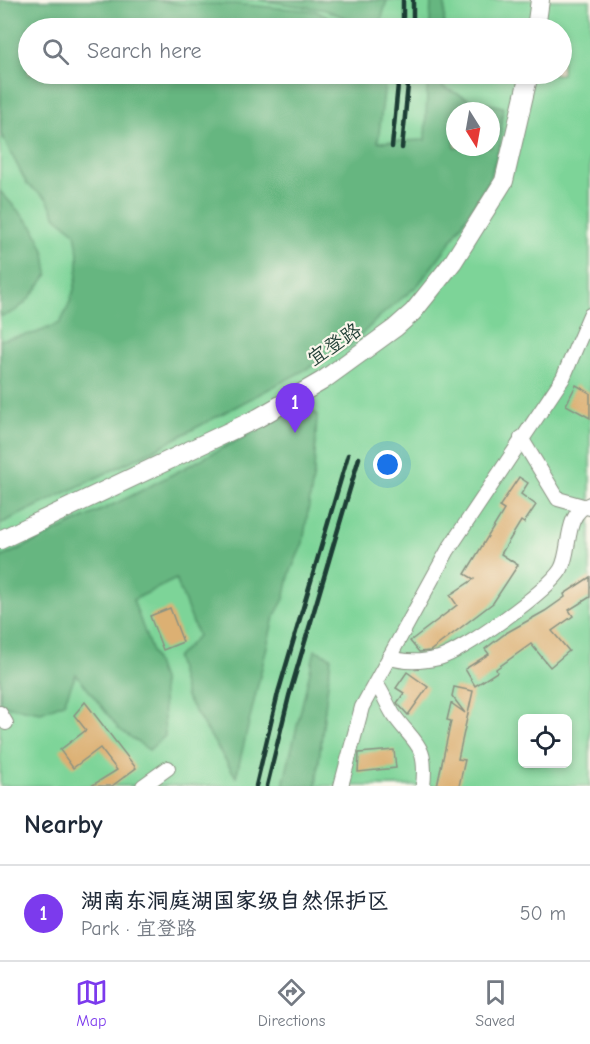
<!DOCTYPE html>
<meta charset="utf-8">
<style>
:root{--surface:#fff;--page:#f6f6f7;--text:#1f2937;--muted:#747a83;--line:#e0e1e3;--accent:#7c3aed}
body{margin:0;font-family:"Comic Neue","LXGW WenKai TC",sans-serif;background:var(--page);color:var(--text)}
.controls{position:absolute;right:18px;bottom:18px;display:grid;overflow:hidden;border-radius:9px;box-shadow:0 3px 9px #0003}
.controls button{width:54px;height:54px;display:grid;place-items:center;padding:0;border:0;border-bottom:2px solid var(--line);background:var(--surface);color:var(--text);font:30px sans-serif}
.compass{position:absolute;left:446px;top:102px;width:54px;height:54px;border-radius:50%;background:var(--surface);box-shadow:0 3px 9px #0003;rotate:169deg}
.you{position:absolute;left:388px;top:465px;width:21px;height:21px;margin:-15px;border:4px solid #fff;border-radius:50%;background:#1a73e8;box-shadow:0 0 0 9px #1a73e833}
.badge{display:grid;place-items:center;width:39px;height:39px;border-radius:50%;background:var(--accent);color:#fff;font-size:20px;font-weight:700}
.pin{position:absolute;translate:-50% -50px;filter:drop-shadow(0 2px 3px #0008)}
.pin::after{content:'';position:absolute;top:32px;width:21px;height:18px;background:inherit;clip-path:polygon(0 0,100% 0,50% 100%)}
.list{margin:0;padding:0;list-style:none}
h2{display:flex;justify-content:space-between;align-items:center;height:78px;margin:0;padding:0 24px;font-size:26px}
h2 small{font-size:20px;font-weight:400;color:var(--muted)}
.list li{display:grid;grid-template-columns:39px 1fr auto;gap:18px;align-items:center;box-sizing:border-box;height:96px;padding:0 24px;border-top:2px solid var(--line)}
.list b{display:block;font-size:22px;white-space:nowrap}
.list p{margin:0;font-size:20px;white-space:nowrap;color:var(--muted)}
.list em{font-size:20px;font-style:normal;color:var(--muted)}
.icon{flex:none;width:33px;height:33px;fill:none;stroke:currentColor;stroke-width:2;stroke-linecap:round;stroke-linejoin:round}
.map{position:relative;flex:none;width:590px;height:786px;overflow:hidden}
.search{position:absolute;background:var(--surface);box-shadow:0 3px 9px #0003;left:18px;right:18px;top:18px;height:66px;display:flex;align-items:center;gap:15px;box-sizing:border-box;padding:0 21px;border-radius:33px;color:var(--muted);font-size:22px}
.sheet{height:174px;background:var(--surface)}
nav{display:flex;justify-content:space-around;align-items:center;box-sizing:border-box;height:84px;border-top:2px solid var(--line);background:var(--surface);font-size:16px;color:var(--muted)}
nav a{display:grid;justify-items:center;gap:3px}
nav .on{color:var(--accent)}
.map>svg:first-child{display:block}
</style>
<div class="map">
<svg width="590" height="786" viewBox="0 0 590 786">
<rect width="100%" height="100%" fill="#fbf7ec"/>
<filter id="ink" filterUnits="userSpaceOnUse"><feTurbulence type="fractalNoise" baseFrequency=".0167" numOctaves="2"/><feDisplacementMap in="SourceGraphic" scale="12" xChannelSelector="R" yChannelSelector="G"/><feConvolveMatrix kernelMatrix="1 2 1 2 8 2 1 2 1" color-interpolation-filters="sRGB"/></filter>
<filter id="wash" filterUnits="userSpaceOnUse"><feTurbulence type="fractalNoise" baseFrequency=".008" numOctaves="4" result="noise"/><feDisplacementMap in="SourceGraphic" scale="24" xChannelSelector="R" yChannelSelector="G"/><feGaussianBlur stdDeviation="1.35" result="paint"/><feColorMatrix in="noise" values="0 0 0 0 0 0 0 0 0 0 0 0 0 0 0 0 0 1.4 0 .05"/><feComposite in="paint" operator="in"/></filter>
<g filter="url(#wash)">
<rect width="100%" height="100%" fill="#f5e6cf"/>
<path fill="#7dd498" stroke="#4e8866" stroke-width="1.5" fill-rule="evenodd" d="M0 0H590V786H0ZM28 28H562V74H28ZM455 111H491V147H455ZM522 718H568V764H522Z"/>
<g fill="#66b680" stroke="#427a5a" stroke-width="1.5" fill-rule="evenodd">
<path d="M0 0H156L181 4H235L315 11 353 28H28V74H386L378 142 425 140 428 74H443V87L471 100 503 107 500 146 489 181 450 243 418 285 379 317 350 346 154 450 0 524V340L36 333 60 323C77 292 82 266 75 232L56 217 47 199 27 184 1 134ZM455 111H491V147H455Z"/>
<path d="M259 0H387L379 28H371L326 10Z"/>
<path d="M431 0H445L444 28H430Z"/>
<path d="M0 191 34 228 45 253 48 274C36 289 21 315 0 316Z"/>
<path d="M303 406 317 414 314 473 303 543 290 573 284 599 274 617 236 777 186 697 176 658 198 636 176 579 133 600 162 680 165 736 149 750 119 729 76 674 64 703 41 712 0 705V558L131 496Z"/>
<path d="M315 650 331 657 316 786H283Z"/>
</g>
<g id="blocks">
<g fill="#dcb073">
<path d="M576 385 590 393V418L566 405Z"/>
<path d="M519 477 528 483 521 494 536 505 524 523 521 521 501 554 518 565 493 603 430 651 419 652 410 641 457 605 450 595 474 579 465 574 504 510 499 507Z"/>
<path d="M590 577V597L569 610 573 616 552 631 569 651 550 667 531 644 496 669 497 672 475 686 465 669 489 654 485 649 506 633 545 611 565 597 564 594Z"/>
<path d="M170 608 183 642 163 650 150 616Z"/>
<path d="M407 672 428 687 408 715 397 703 404 693 396 688Z"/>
<path d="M454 687 473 691 458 759 465 760 459 786H437L451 721 447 720 451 703 465 713 452 696Z"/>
<path d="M85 702 136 768 112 786H91L117 770 100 748 73 768 60 750 86 730 74 715Z"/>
<path d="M394 750 396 768 358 772 359 753Z"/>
</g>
</g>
</g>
<g filter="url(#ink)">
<use href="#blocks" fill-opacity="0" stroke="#8a9282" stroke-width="1.5"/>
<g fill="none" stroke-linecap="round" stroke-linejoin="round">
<g stroke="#8a9282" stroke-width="16">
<g id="minor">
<path d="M521 438 558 499 590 508"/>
<path d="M389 657C404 663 422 662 439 658 464 651 548 591 561 569 572 549 563 514 590 504"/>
<path d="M379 688C384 696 388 706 393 714 414 744 428 743 423 786"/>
<path d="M0 713 6 723"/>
<path d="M143 786 168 768"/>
<path d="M341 786 362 707 448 550 563 378 590 315"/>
</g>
</g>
<g stroke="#8a9282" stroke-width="20">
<g id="tertiary">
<path d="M536 28 540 0"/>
<path d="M0 540 258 418 322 381 395 328 413 312 453 262 504 181 529 74"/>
</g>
</g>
<use href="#minor" stroke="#fff" stroke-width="14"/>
<use href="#tertiary" stroke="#fff" stroke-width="18"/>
<g stroke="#1f3d34" stroke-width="4.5">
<path d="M403 28V0"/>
<path d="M413 28V0"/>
<path d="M392 147 399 74"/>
<path d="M402 148 409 74"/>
<path d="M256 786 278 693 348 455"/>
<path d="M267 786 289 696 359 458"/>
</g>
</g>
</g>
<g text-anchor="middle" stroke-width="4.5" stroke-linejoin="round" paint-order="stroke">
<g font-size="20" fill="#1f3d34" stroke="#fbf7ec">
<text transform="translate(334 344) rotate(-34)" y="7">宜登路</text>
</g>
</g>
</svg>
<div class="controls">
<button><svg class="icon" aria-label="locate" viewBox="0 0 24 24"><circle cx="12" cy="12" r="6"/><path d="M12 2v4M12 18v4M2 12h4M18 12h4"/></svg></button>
</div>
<svg class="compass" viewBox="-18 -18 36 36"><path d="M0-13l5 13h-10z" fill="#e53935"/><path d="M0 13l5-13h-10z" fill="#747a83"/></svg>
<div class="you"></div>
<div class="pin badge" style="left:295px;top:433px">1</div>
<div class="search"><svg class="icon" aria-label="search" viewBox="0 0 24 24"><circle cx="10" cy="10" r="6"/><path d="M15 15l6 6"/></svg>Search here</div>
</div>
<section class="sheet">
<h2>Nearby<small></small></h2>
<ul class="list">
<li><span class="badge">1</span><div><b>湖南东洞庭湖国家级自然保护区</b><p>Park · 宜登路</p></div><em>50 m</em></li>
</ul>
</section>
<nav>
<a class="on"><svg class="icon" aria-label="map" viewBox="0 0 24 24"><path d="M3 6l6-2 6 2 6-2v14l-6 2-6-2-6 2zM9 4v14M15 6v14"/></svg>Map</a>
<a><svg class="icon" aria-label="directions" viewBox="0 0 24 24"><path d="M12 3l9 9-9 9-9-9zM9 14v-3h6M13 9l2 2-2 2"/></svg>Directions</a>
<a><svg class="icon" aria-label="saved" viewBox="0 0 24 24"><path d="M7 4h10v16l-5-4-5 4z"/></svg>Saved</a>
</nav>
